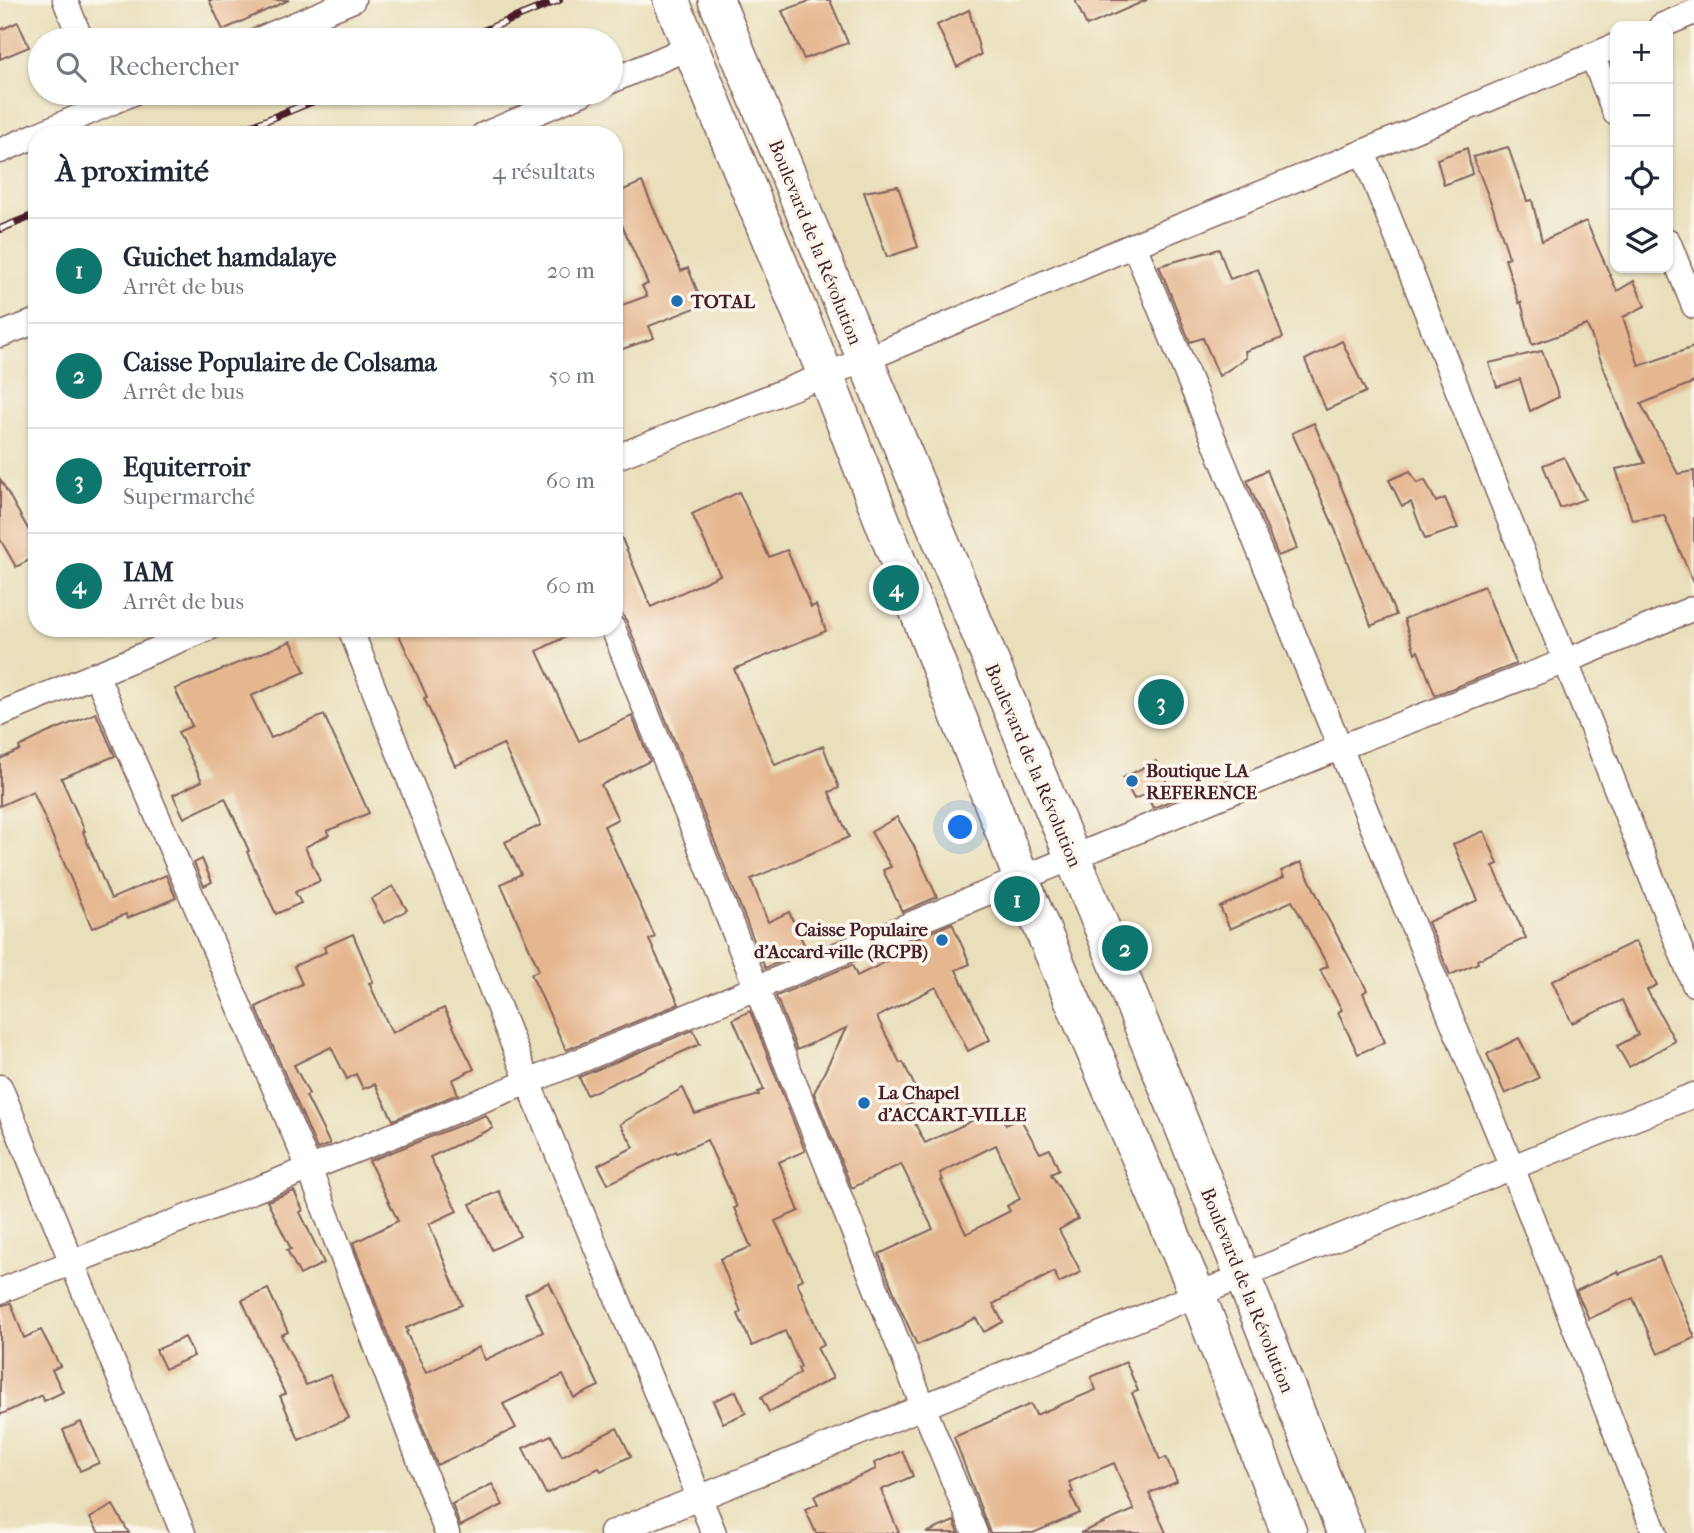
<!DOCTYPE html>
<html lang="fr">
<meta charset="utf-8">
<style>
:root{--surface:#fff;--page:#f2f2f3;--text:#1f2937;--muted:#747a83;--line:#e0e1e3;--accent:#0f766e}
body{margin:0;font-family:"IM FELL French Canon",serif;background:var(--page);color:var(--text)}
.controls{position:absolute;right:21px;top:21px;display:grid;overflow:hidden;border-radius:14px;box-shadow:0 2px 5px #0004}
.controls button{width:63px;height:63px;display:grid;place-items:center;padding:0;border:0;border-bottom:2px solid var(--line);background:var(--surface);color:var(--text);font:35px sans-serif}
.you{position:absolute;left:961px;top:828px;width:24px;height:24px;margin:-18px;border:5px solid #fff;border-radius:50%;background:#1a73e8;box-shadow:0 0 0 10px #1a73e833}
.badge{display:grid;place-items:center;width:46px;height:46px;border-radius:50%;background:var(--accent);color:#fff;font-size:23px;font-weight:700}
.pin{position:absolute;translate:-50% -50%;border:4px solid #fff;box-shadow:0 2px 7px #0006}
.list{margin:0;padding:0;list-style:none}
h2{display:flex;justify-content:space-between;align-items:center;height:91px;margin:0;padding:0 28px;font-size:30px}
h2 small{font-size:23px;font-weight:400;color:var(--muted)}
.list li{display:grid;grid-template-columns:46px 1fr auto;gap:21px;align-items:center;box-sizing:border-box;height:105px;padding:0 28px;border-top:2px solid var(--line)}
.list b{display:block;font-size:26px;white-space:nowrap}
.list p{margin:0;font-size:23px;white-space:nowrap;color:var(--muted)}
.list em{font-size:23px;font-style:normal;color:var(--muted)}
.icon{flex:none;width:38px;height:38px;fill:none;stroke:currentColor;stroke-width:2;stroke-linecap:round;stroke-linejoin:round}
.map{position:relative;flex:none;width:1694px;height:1533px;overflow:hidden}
.search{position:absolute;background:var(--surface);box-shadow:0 2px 5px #0004;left:28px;top:28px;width:595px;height:77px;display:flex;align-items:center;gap:18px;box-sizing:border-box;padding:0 24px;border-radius:38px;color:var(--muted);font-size:26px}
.panel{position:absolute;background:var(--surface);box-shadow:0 2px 5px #0004;left:28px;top:126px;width:595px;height:511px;border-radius:28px}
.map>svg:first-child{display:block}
</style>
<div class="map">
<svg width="1694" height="1533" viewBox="0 0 1694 1533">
<rect width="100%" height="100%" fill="#fbf7ec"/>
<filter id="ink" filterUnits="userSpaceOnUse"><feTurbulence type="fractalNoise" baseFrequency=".0143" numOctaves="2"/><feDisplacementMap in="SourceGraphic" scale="14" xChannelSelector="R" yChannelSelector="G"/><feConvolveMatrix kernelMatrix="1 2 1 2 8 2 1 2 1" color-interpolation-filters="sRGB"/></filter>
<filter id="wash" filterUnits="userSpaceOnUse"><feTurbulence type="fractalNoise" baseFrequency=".00686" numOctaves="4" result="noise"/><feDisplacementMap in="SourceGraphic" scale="28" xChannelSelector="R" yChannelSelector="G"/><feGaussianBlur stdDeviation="1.57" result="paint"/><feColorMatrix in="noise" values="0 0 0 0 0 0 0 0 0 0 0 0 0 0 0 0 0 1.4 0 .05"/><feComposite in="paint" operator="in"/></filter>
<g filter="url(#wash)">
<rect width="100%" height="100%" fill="#e9dfbb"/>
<g id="blocks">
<g fill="#e5b791" fill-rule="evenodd">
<path d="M209 0H289L223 30Z"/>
<path d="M812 0H830L848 43 804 59 782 11Z"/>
<path d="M1075 0H1147L1087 26Z"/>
<path d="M969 10 981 55 957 67 937 25Z"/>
<path d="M18 22 29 47 0 59V30Z"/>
<path d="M1508 147 1527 201 1532 200 1542 241 1586 221 1617 291 1634 281 1645 306 1623 317 1639 366 1694 347V382L1641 404 1678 474 1694 471V583L1664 515 1632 520 1616 469 1645 463 1627 427 1587 325 1532 345 1521 302 1519 303 1505 259 1509 257 1493 208 1473 157Z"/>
<path d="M1467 148 1472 174 1444 185 1437 159Z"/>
<path d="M642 182 681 271 688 268 703 305 649 326 654 338 614 352V308L647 296 642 286 648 284 614 207V194Z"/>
<path d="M898 186 918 247 887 257 864 192Z"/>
<path d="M1219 249 1230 279 1258 269 1283 338 1245 351 1246 358 1219 376 1203 338 1190 342 1159 266Z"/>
<path d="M1342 341 1366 392 1326 410 1305 360Z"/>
<path d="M1542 351 1559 397 1530 411 1520 379 1497 387 1489 363Z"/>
<path d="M1314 423 1396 615 1371 626 1335 529 1292 433Z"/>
<path d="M1564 457 1585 499 1560 508 1543 465Z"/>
<path d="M1267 470 1297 549 1278 556 1247 480Z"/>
<path d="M1410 471 1417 483 1425 480 1436 502 1445 498 1458 528 1425 539 1411 502 1402 506 1389 480Z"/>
<path d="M0 479 37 545V556L16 567 0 539Z"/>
<path d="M739 492 769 557 787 550 811 607 816 605 826 631 734 669 775 765 823 746 839 788 829 792 849 837 751 879 768 922 789 912 807 951 765 968 627 622 620 610 614 613V520L651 607 720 575 692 514Z"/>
<path d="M1484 586 1516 664 1435 695 1418 651 1415 653 1404 619Z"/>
<path d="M396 628H583L537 651 579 741 632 716 650 761 601 785 618 819 604 826 655 937 649 940 679 1004 566 1050 531 974 539 970 501 884 521 874 505 842 541 825 503 744 455 766 424 698 427 697Z"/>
<path d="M291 641 305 672 251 696 271 738 324 715 369 813 327 831 329 835 305 847 320 881 295 892 301 903 276 914 247 852 249 851 237 824 225 798 184 818 173 795 202 781 178 732 192 726 175 689Z"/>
<path d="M96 713 115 756 61 778 85 831 83 832 111 899 166 875 176 898 128 918 126 914 92 928 33 791 0 806V759L20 750 19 747 47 733Z"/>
<path d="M1156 761 1175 799 1153 808 1146 794 1134 799 1123 778Z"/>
<path d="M897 817 914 846 937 897 902 912 883 870 891 867 871 832Z"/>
<path d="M1484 831 1498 864 1493 866 1526 938 1477 960 1478 963 1450 975 1428 922 1478 900 1453 844Z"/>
<path d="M202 859 212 882 204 886 194 863Z"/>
<path d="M1301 862 1321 903 1320 904 1367 990 1363 993 1385 1042 1358 1054 1338 1012 1342 1010 1320 970 1328 966 1292 901 1230 929 1220 907 1284 877 1281 871Z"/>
<path d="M393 886 407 910 384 923 371 899Z"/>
<path d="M952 923 970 964 956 970 990 1040 968 1051 936 987 877 1017 900 1063 903 1062 921 1099 906 1106 925 1143 997 1109 1006 1125 1020 1118 1040 1153 1050 1149 1059 1170 1051 1174 1078 1219 1059 1230 1081 1272 1059 1283 1054 1272 993 1304 1003 1322 984 1332 976 1318 917 1345 901 1310 879 1254 933 1229 901 1164 852 1188 814 1093 846 1028 797 1050 776 996 852 965 857 976 918 946 915 939ZM996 1145 1020 1199 1007 1206 1010 1211 966 1234 941 1181 943 1180 940 1173Z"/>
<path d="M353 934 373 982 369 983 392 1033 444 1008 474 1069 452 1080 458 1094 393 1120 375 1084 363 1089 356 1074 347 1079 331 1047 294 1065 309 1094 306 1096 330 1144 317 1149 256 1007 302 984 294 966 326 952 324 947Z"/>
<path d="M1636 941 1657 985 1647 990 1675 1041 1629 1067 1617 1046 1638 1035 1622 1000 1572 1023 1552 981Z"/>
<path d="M750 1011 805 1151 779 1162 799 1211 775 1221 803 1279 797 1282 824 1345 817 1348 833 1378 769 1412 761 1397 800 1373 798 1368 801 1367 785 1331 752 1346 738 1314 741 1312 720 1259 751 1247 734 1208 737 1207 707 1140 677 1153 676 1151 608 1184 598 1165 634 1147 620 1124 683 1088 695 1114 759 1095 758 1092 764 1090 733 1019Z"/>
<path d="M693 1030 700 1044 587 1095 579 1077Z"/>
<path d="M1519 1038 1539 1078 1505 1094 1487 1054Z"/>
<path d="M486 1115 493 1128 430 1157 457 1211 429 1224 462 1305 406 1328 408 1331 406 1332 426 1373 479 1347 485 1360 543 1332 525 1294 549 1282 599 1386 574 1398 563 1375 503 1404 516 1428 437 1465 353 1243 398 1221 369 1161Z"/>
<path d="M294 1191 303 1210 300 1212 324 1263 300 1275 287 1250 291 1249 267 1201Z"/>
<path d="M499 1191 520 1236 492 1250 470 1204Z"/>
<path d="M1659 1257 1694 1335V1338L1658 1354 1633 1298 1589 1319 1576 1291 1618 1271 1619 1274Z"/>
<path d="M268 1289 288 1332 281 1335 306 1385 330 1375 349 1418 299 1440 280 1396 285 1394 242 1300Z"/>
<path d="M11 1303 24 1338 41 1330 60 1366 52 1370 63 1392 44 1401 42 1395 0 1415V1306Z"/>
<path d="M185 1337 194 1356 165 1369 156 1350Z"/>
<path d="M1126 1362 1138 1391 1132 1393 1160 1460 1166 1457 1177 1482 1149 1493 1166 1533H1080L1134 1510 1114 1463 1069 1482 1073 1492 1070 1493 1080 1513 1033 1533H990L954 1437 1031 1404 1036 1415 1096 1390 1091 1377Z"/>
<path d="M736 1391 746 1413 723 1423 713 1401Z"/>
<path d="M81 1422 99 1463 80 1471 63 1430Z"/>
<path d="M617 1428 631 1456 601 1471 599 1468 546 1494 523 1448 551 1435 562 1456Z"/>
<path d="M902 1451 913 1476 881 1490 899 1533H816L805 1509 818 1504 814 1496 876 1469 874 1463Z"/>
<path d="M492 1484 503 1505 460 1526 452 1504Z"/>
<path d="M113 1505 129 1533H99L90 1518Z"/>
<path d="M954 1521 959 1533H926Z"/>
</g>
</g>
</g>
<g filter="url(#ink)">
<use href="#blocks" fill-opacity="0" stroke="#82625d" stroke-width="2"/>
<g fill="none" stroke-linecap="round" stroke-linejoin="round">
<g stroke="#82625d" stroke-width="27">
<g id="minor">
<path d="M65 0 81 40"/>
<path d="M1661 26 1694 12"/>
<path d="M258 40 353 0"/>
<path d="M1592 55 1615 113"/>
<path d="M611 81 690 47"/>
<path d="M37 135 133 93"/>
<path d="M483 135 583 93"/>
<path d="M0 151 37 135"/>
<path d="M1363 152 1694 984"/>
<path d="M1668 241 1694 306"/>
<path d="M1134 245 1512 1167 1655 1533"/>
<path d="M0 335 37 321"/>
<path d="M614 458 864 360 1134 245 1363 152 1615 46"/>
<path d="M350 628 528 1082 714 1533"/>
<path d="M613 628 923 1406 975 1533"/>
<path d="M96 674 309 1168 447 1533"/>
<path d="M0 714 209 628"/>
<path d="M0 1087 183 1533"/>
<path d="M0 1291 528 1082 1341 747 1566 661 1694 608"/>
<path d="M612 1533C973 1388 1332 1237 1694 1095"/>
</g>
</g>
<g stroke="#82625d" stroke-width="38">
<g id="secondary">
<path d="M671 0 826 376 1029 898 1198 1296 1289 1533"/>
<path d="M716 0C833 285 953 569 1071 853 1165 1079 1255 1306 1345 1533"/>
</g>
</g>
<use href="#minor" stroke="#fff" stroke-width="24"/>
<use href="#secondary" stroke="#fff" stroke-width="35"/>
<g stroke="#4a1f2b" stroke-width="8">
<g id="rail">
<path d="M461 40 559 0"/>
<path d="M230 135 333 93"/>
<path d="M0 229 37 214"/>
</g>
</g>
<use href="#rail" stroke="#fbf7ec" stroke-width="5" stroke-dasharray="16" stroke-linecap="butt"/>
</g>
</g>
<g fill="#1f6fb2" stroke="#fbf7ec" stroke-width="2.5">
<circle cx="677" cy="301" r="7"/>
<circle cx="1132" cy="781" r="7"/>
<circle cx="942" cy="940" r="7"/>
<circle cx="864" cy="1103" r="7"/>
</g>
<g text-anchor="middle" stroke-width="7" stroke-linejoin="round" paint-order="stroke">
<g font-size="19" fill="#4a1f2b" stroke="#fbf7ec">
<text transform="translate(816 242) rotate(68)" y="7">Boulevard de la Révolution</text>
<text transform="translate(1034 765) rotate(67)" y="7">Boulevard de la Révolution</text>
<text transform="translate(1248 1290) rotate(68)" y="7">Boulevard de la Révolution</text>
</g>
<g font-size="19" font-weight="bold" fill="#4a1f2b" stroke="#fbf7ec" text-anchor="start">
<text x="691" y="308">TOTAL</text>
<text x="1146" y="777">Boutique LA<tspan x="1146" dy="22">REFERENCE</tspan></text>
<text x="928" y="936" text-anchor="end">Caisse Populaire<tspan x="928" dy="22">d'Accard-ville (RCPB)</tspan></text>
<text x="878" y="1099">La Chapel<tspan x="878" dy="22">d'ACCART-VILLE</tspan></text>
</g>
</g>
</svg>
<div class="controls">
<button>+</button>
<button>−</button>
<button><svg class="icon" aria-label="locate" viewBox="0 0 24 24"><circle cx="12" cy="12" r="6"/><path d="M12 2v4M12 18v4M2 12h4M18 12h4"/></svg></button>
<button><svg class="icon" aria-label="layers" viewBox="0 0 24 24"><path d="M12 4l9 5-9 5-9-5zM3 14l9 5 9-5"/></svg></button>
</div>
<div class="you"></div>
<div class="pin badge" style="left:1017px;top:899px">1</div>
<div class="pin badge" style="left:1125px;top:948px">2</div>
<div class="pin badge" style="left:1161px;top:702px">3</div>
<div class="pin badge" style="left:896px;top:588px">4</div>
<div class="search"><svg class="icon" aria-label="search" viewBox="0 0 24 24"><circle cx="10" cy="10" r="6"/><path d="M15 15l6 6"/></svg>Rechercher</div>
<section class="panel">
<h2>À proximité<small>4 résultats</small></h2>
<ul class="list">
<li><span class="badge">1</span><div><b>Guichet hamdalaye</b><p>Arrêt de bus</p></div><em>20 m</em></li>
<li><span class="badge">2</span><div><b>Caisse Populaire de Colsama</b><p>Arrêt de bus</p></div><em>50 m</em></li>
<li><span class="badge">3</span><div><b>Equiterroir</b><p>Supermarché</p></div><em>60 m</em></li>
<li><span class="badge">4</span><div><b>IAM</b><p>Arrêt de bus</p></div><em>60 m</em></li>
</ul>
</section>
</div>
